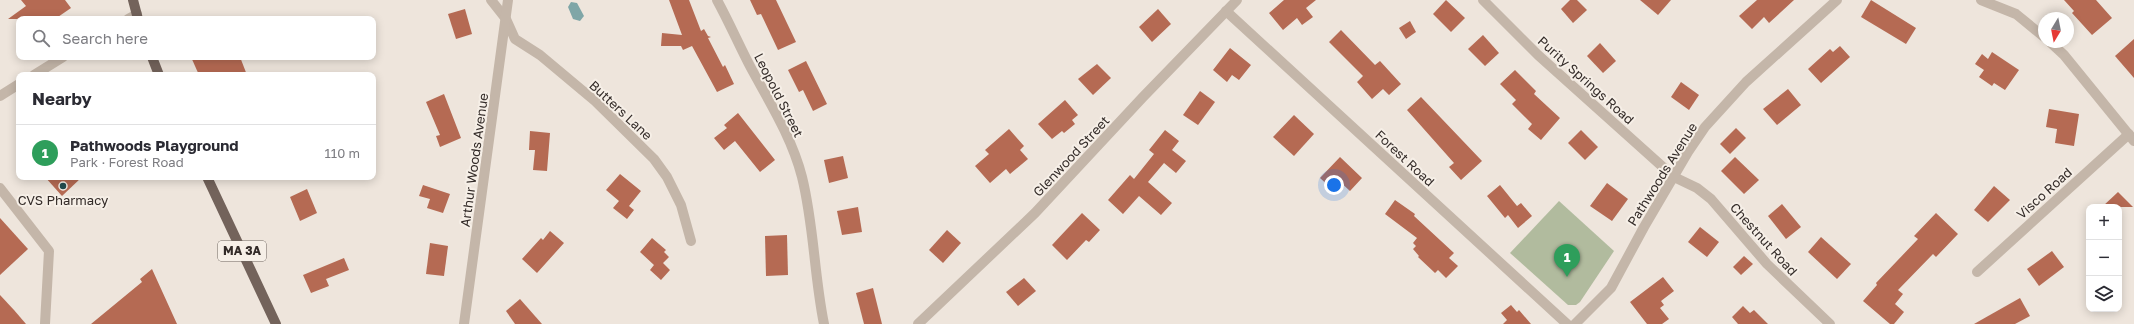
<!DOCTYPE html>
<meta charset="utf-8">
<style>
:root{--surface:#fff;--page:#f7f7f7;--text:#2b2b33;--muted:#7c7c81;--line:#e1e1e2;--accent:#2563eb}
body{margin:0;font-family:"Golos Text",sans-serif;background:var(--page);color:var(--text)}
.controls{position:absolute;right:12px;bottom:12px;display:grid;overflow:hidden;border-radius:8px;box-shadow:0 2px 10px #0003}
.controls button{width:36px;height:36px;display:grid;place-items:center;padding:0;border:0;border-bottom:1px solid var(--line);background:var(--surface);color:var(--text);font:20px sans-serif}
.compass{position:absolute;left:2038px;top:12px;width:36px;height:36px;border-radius:50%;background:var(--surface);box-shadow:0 2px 10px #0003;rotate:190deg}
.you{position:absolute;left:1334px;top:185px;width:14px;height:14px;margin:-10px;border:3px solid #fff;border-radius:50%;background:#1a73e8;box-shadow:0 0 0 6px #1a73e833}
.badge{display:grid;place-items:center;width:26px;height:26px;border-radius:50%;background:var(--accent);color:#fff;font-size:13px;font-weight:700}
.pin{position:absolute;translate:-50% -33px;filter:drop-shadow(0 1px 2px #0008)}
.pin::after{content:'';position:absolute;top:21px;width:14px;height:12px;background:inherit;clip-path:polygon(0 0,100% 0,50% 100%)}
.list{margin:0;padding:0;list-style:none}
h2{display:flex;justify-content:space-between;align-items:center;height:52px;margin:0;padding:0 16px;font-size:17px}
h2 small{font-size:13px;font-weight:400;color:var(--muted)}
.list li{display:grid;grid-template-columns:26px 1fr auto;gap:12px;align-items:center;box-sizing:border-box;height:56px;padding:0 16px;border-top:1px solid var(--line)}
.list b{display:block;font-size:15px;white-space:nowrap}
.list p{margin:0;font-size:13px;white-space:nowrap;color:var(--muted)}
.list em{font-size:13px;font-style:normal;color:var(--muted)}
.icon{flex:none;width:22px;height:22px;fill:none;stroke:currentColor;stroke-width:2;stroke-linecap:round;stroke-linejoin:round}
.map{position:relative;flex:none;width:2134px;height:324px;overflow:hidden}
.search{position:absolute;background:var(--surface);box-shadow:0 2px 10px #0003;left:16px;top:16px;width:360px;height:44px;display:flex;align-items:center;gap:10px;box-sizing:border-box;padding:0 14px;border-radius:8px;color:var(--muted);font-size:15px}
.panel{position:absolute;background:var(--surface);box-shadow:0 2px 10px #0003;left:16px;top:72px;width:360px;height:108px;border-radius:8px}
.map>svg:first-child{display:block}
</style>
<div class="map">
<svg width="2134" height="324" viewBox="0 0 2134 324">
<rect width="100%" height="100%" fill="#eee5dc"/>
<path fill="#b1bb9e" d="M1559 201 1614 251 1580 302 1576 305H1568L1510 253Z"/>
<path fill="#7fa6a7" d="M571 2 577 3 584 16 580 21 573 19 568 7Z"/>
<g fill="#b56a53">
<path d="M21 0H65L71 8 55 19H8L26 6Z"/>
<path d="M669 0H689L701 31 704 29 708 36 711 37 708 38 723 67 725 65 734 84 717 92 692 46 683 50 681 46H661L662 33 682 35Z"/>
<path d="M750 0H776L796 42 778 50 761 14 757 15Z"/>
<path d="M1284 0H1316L1306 8 1313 17 1302 25 1297 18 1283 30 1269 13Z"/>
<path d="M1446 0 1465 18 1451 32 1433 14Z"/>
<path d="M1570 0H1577L1587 10 1573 23 1561 9Z"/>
<path d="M1640 0H1671L1658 15Z"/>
<path d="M1757 0H1794L1769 23 1764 17 1752 29 1739 16Z"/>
<path d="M1871 0 1916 28 1906 44 1861 17Z"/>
<path d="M2064 0H2096L2112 18 2092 35 2072 13 2074 11Z"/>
<path d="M465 9 472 34 456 39 448 14Z"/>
<path d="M1158 9 1171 24 1152 42 1139 27Z"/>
<path d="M1410 21 1416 32 1406 39 1399 28Z"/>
<path d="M1341 30 1375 65 1380 61 1401 84 1389 95 1383 89 1372 99 1357 82 1363 76 1329 42Z"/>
<path d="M1483 35 1499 53 1485 66 1468 49Z"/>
<path d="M2134 39V78L2115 56Z"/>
<path d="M1600 43 1616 61 1603 73 1587 56Z"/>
<path d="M1840 46 1850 57 1821 83 1808 69 1830 49 1833 52Z"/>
<path d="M1230 48 1251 65 1239 80 1232 75 1227 82 1213 70Z"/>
<path d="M1992 52 2019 70 2005 90 1994 83 1992 86 1979 77 1984 70 1975 64 1982 54 1988 59Z"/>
<path d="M191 57H240L247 75H199Z"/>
<path d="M806 61 827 104 813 111 803 90 799 92 788 70Z"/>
<path d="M1097 64 1111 78 1093 95 1078 79Z"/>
<path d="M1515 70 1536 91 1534 94 1560 118 1541 140 1528 129 1532 124 1512 104 1516 100 1500 84Z"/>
<path d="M1681 82 1699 95 1689 110 1671 97Z"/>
<path d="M1788 89 1801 105 1777 125 1763 109Z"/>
<path d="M1200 91 1215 102 1198 125 1183 115Z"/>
<path d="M444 94 461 138 440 147 436 136 440 135 426 102Z"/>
<path d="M1421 97 1482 161 1461 180 1449 167 1454 163 1407 110Z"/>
<path d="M1065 100 1078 115 1072 120 1075 124 1064 133 1062 131 1052 139 1038 124Z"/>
<path d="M2049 109 2079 114 2074 146 2055 143 2057 129 2046 127Z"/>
<path d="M738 113 775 160 760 172 735 141 724 150 714 138 727 128 724 125Z"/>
<path d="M1294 115 1314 134 1294 156 1273 137Z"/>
<path d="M1736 128 1746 138 1730 154 1720 144Z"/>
<path d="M1009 129 1024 146 1020 150 1028 159 1010 174 1006 169 990 183 975 166 989 154 985 150Z"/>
<path d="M1165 130 1179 141 1172 150 1186 161 1176 173 1164 163 1148 182 1172 203 1161 215 1139 196 1123 214 1108 200 1130 175 1134 179 1154 154 1149 150Z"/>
<path d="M1581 130 1598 147 1585 160 1568 143Z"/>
<path d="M530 131 550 133 547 171 533 170 535 150H529Z"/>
<path d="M843 156 848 178 829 183 824 160Z"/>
<path d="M1340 157 1362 178 1350 191 1338 180 1331 188 1320 178Z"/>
<path d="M1735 157 1759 180 1744 194 1721 171Z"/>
<path d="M620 174 641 191 629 206 634 210 627 219 613 208 619 201 606 190Z"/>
<path d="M45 177H82L62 196Z"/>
<path d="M1607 183 1628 199 1612 221 1590 206Z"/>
<path d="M423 185 450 194 443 213 427 208 430 199 419 196Z"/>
<path d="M1500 185 1517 206 1521 203 1532 216 1518 228 1508 215 1505 218 1487 196Z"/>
<path d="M1994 186 2010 200 1988 222 1974 210Z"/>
<path d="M307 189 317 213 300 221 290 197Z"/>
<path d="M2118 192 2133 207H2102Z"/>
<path d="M1395 200 1415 214 1414 216 1454 253 1449 258 1458 266 1446 278 1438 270 1435 273 1418 257 1419 256 1413 249 1416 246 1413 243 1417 238 1385 214Z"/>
<path d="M1782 204 1801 227 1786 239 1768 216Z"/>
<path d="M858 207 862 232 842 235 837 211Z"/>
<path d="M1082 213 1100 230 1089 242 1086 240 1067 260 1052 245Z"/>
<path d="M1936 213 1958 234 1936 257 1933 254 1898 290 1903 294 1895 304 1904 312 1894 324H1890L1863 301 1877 285 1876 283 1918 239 1914 236Z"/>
<path d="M0 218 28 249 0 275Z"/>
<path d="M1700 227 1719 242 1707 257 1688 242Z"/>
<path d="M947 230 961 243 943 263 929 250Z"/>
<path d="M550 231 564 243 537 273 522 259 541 238 543 240Z"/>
<path d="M787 235 788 275 766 276 765 236Z"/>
<path d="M1821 237 1851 264 1837 279 1808 252Z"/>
<path d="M652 238 666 250 664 252 669 257 663 263 670 270 661 280 650 270 654 265 640 252Z"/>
<path d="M430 243 448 246 444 276 426 274Z"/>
<path d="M2052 251 2064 267 2039 286 2027 269Z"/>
<path d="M1744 256 1753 264 1741 275 1733 267Z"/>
<path d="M344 258 349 270 326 279 329 286 311 293 303 275Z"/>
<path d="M152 269 177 324H91L142 282 140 279Z"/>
<path d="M1663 277 1674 291 1661 301 1664 305 1660 308 1669 319 1662 324H1647L1630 302Z"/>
<path d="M1024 278 1036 291 1018 306 1006 292Z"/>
<path d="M873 288 882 324H864L856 293Z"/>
<path d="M0 295 14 310 26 324H0Z"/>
<path d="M2020 298 2030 316 2015 324H1974Z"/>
<path d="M520 299 542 324H515L506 311Z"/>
<path d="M1511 305 1517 312 1519 310 1531 324H1503L1507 320 1501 313Z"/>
<path d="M1743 306 1750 313 1754 310 1768 324H1738L1732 317Z"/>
</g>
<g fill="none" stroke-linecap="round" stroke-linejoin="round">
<g stroke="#c4b6a9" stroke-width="10">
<path d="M491 0 506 19 515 39 540 55 595 101 654 159 667 177 681 205 691 241"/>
<path d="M717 0C729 22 739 45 751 68 770 103 792 138 802 177 814 225 814 275 824 324"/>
<path d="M1483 0 1538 55 1674 177 1697 188 1711 199 1767 264 1830 324"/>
<path d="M1981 0 2016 14 2044 37"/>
<path d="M1226 11 1567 324"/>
<path d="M2050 42 2064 55 2134 141"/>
<path d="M0 188 49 251 45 324"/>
<path d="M1977 272 2129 134"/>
<path d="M464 324 508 0"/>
<path d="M918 324 1035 213 1143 97 1237 0"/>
<path d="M1575 324 1611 288 1644 227 1688 152 1705 127 1746 82 1837 0"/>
</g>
<g stroke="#c4b6a9" stroke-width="10">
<path d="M128 19 137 14"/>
<path d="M34 75 63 57"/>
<path d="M0 96 19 84"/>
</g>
<g stroke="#73635b" stroke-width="10">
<path d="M133 0 138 19"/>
<path d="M152 57 159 75"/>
<path d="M207 177 276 324"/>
</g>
</g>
<circle fill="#234c4f" stroke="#f6efe7" stroke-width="1.5" cx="63" cy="186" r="4"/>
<g text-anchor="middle" stroke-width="4" stroke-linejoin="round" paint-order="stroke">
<rect fill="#f6efe7" stroke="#6e6661" stroke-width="1" x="218" y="241" width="48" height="20" rx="3"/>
<g font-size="12" font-weight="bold" fill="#332b28">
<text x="242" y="255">MA 3A</text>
</g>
<g font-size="13" fill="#332b28" stroke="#f6efe7">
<text transform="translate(1586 80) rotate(42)" y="5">Purity Springs Road</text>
<text transform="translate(779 95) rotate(63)" y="5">Leopold Street</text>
<text transform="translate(621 110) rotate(43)" y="5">Butters Lane</text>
<text transform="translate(1071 156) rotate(-47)" y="5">Glenwood Street</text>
<text transform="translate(1405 158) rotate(43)" y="5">Forest Road</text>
<text transform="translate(474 160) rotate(-82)" y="5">Arthur Woods Avenue</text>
<text transform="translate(1662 174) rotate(-58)" y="5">Pathwoods Avenue</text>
<text transform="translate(2044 193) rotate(-42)" y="5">Visco Road</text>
<text transform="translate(1764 239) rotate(48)" y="5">Chestnut Road</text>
</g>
<g font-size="13" fill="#332b28" stroke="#f6efe7">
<text x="63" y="205">CVS Pharmacy</text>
</g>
</g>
</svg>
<div class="controls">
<button>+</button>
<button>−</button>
<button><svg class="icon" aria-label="layers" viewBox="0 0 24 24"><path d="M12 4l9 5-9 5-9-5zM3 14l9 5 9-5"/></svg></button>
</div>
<svg class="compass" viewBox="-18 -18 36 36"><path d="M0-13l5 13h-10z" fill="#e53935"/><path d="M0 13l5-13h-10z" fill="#7c7c81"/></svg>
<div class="you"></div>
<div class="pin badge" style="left:1567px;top:277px;background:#2e9e5b">1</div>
<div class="search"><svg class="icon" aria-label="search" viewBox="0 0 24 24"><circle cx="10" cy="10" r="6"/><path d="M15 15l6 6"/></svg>Search here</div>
<section class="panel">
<h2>Nearby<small></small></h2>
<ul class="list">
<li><span class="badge" style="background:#2e9e5b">1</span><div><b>Pathwoods Playground</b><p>Park · Forest Road</p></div><em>110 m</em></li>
</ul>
</section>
</div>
